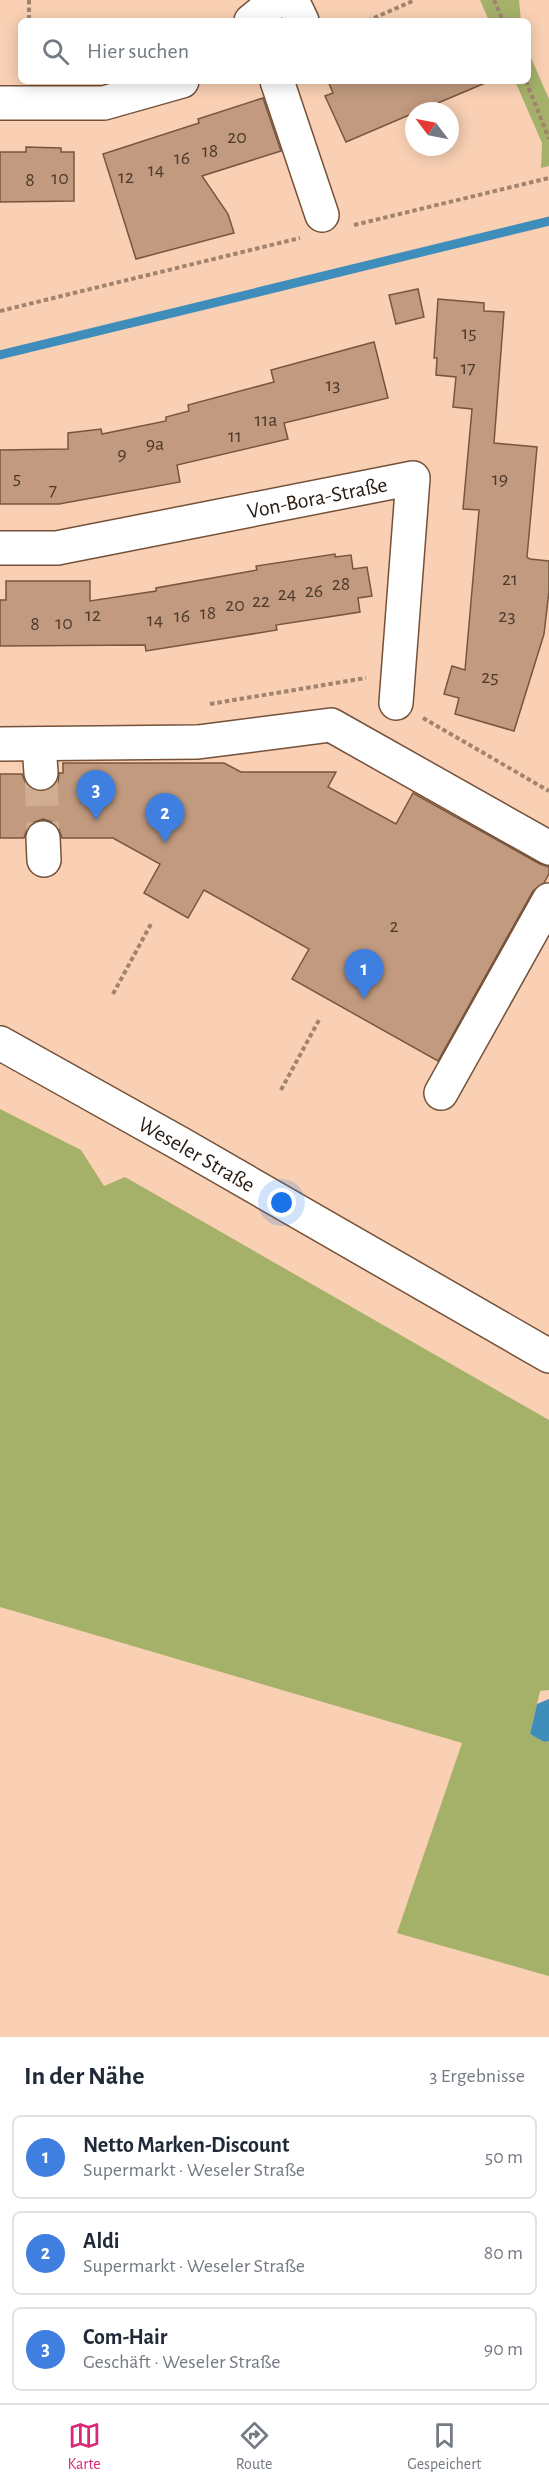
<!DOCTYPE html>
<html lang="de">
<meta charset="utf-8">
<style>
:root{--surface:#fff;--page:#f6f6f7;--text:#1f2937;--muted:#747a83;--line:#e0e1e3;--accent:#db2777}
body{margin:0;font-family:"Alegreya Sans",sans-serif;background:var(--page);color:var(--text)}
.compass{position:absolute;left:405px;top:102px;width:54px;height:54px;border-radius:50%;background:var(--surface);box-shadow:0 3px 15px #0003;rotate:302deg}
.you{position:absolute;left:282px;top:1203px;width:21px;height:21px;margin:-15px;border:4px solid #fff;border-radius:50%;background:#1a73e8;box-shadow:0 0 0 9px #1a73e833}
.badge{display:grid;place-items:center;width:39px;height:39px;border-radius:50%;background:var(--accent);color:#fff;font-size:20px;font-weight:700}
.pin{position:absolute;translate:-50% -50px;filter:drop-shadow(0 2px 3px #0008)}
.pin::after{content:'';position:absolute;top:32px;width:21px;height:18px;background:inherit;clip-path:polygon(0 0,100% 0,50% 100%)}
.list{margin:0;padding:0;list-style:none}
h2{display:flex;justify-content:space-between;align-items:center;height:78px;margin:0;padding:0 24px;font-size:26px}
h2 small{font-size:20px;font-weight:400;color:var(--muted)}
.list li{display:grid;grid-template-columns:39px 1fr auto;gap:18px;align-items:center;box-sizing:border-box;height:84px;margin:0 12px 12px;padding:0 12px;border:2px solid var(--line);border-radius:9px}
.list b{display:block;font-size:22px;white-space:nowrap}
.list p{margin:0;font-size:20px;white-space:nowrap;color:var(--muted)}
.list em{font-size:20px;font-style:normal;color:var(--muted)}
.icon{flex:none;width:33px;height:33px;fill:none;stroke:currentColor;stroke-width:2;stroke-linecap:round;stroke-linejoin:round}
.map{position:relative;flex:none;width:549px;height:2037px;overflow:hidden}
.search{position:absolute;background:var(--surface);box-shadow:0 3px 15px #0003;left:18px;right:18px;top:18px;height:66px;display:flex;align-items:center;gap:15px;box-sizing:border-box;padding:0 21px;border-radius:9px;color:var(--muted);font-size:22px}
.sheet{height:366px;background:var(--surface)}
nav{display:flex;justify-content:space-around;align-items:center;box-sizing:border-box;height:84px;border-top:2px solid var(--line);background:var(--surface);font-size:16px;color:var(--muted)}
nav a{display:grid;justify-items:center;gap:3px}
nav .on{color:var(--accent)}
.map>svg:first-child{display:block}
</style>
<div class="map">
<svg width="549" height="2037" viewBox="0 0 549 2037">
<rect width="100%" height="100%" fill="#f9d0b3"/>
<g fill="#a5b169">
<path d="M480 0H519L521 21H489Z"/>
<path d="M528 51 549 99V166L541 168 542 143 515 81H528Z"/>
<path d="M0 1109 81 1150 104 1186 125 1177 549 1420V1690L540 1691 530 1734 544 1742 549 1741V1976L397 1933 462 1743 0 1607Z"/>
</g>
<path fill="#3f8dba" d="M549 1699V1741L544 1742 530 1734 537 1704Z"/>
<g fill="none" stroke-linecap="round" stroke-linejoin="round">
<path stroke="#3f8dba" stroke-width="9" d="M0 355 549 221"/>
</g>
<g fill="#c19a7f" stroke="#78563d" stroke-width="1.5">
<path d="M328 81H490L419 111H414V113L346 142 325 96 333 93Z"/>
<path d="M263 98 281 151 202 176 228 214 234 233 136 259 103 154 199 123 198 119Z"/>
<path d="M26 147 61 148V152H74V201L0 202V152H26Z"/>
<path d="M418 289 424 317 396 324 389 295Z"/>
<path d="M438 299 484 303V311L504 312 494 443 537 447 527 557 530 559 549 561V591L544 634 514 731 455 714 459 698 444 694 452 666 465 670 479 510 463 509 472 409 453 407 456 377 436 375 437 358H434Z"/>
<path d="M374 342 388 398 284 423 288 439 177 465 180 482 59 504H0V450L68 449V433L101 429 102 434 166 421V417L189 411 188 405 274 382 271 370Z"/>
<path d="M335 554V557L351 555 353 569 367 567 372 596 358 598 360 612 276 625 277 630 146 651 145 645 0 646V600H6V581H90V601L156 591V588L257 570 256 566Z"/>
<path d="M63 763H224L241 772H336L328 787 396 824 413 793 540 864 549 867V874L544 883 533 891 438 1061 292 979 309 949 204 890 188 918 144 893 160 864 113 838H62L58 827 52 822 43 819 32 823 27 829 24 838H0V774H22L26 784 33 790 43 792 51 789 58 782 59 773H63Z"/>
</g>
<g fill="none" stroke-linecap="round" stroke-linejoin="round">
<path stroke="#cfac92" stroke-width="33" stroke-dasharray="33 16" stroke-linecap="butt" d="M41 773 43 838"/>
<g stroke="#745138" stroke-width="36">
<g id="minor">
<path d="M292 0 302 21"/>
<path d="M251 21 277 0"/>
<path d="M277 81 322 215"/>
<path d="M0 103H104L182 81"/>
<path id="s1" d="M0 548H57L413 478 396 703"/>
<path d="M0 744 198 742 331 725 549 848"/>
<path d="M39 744 41 773"/>
<path d="M43 838 44 860"/>
<path id="s2" d="M0 1043 179 1143 549 1356"/>
<path d="M441 1093 549 900"/>
</g>
</g>
<g stroke="#a1836e" stroke-width="4" stroke-dasharray="4.5 3" stroke-linecap="butt">
<path d="M29 0V21"/>
<path d="M494 0 503 21"/>
<path d="M367 21 415 0"/>
<path d="M526 81 549 139"/>
<path d="M354 225 549 178"/>
<path d="M0 311 300 238"/>
<path d="M210 704 366 678"/>
<path d="M423 718 549 791"/>
<path d="M113 994 152 922"/>
<path d="M281 1090 319 1020"/>
</g>
<use href="#minor" stroke="#fff" stroke-width="33"/>
</g>
<g text-anchor="middle" stroke-width="4.5" stroke-linejoin="round" paint-order="stroke">
<g font-size="20" fill="#4e3a2b">
<text x="237" y="143">20</text>
<text x="210" y="157">18</text>
<text x="182" y="164">16</text>
<text x="156" y="176">14</text>
<text x="126" y="183">12</text>
<text x="60" y="184">10</text>
<text x="30" y="186">8</text>
<text x="469" y="339">15</text>
<text x="468" y="374">17</text>
<text x="333" y="391">13</text>
<text x="266" y="426">11a</text>
<text x="235" y="442">11</text>
<text x="155" y="450">9a</text>
<text x="122" y="460">9</text>
<text x="17" y="484">5</text>
<text x="500" y="485">19</text>
<text x="53" y="496">7</text>
<text x="510" y="585">21</text>
<text x="341" y="590">28</text>
<text x="314" y="597">26</text>
<text x="287" y="600">24</text>
<text x="261" y="607">22</text>
<text x="235" y="611">20</text>
<text x="208" y="619">18</text>
<text x="93" y="621">12</text>
<text x="182" y="622">16</text>
<text x="507" y="622">23</text>
<text x="155" y="626">14</text>
<text x="64" y="629">10</text>
<text x="35" y="630">8</text>
<text x="490" y="683">25</text>
<text x="394" y="932">2</text>
</g>
<g font-size="22" fill="#281a0f" stroke="#fdf9f6">
<text dy="8" stroke="none"><textPath href="#s1" startOffset="322">Von-Bora-Straße</textPath></text>
<text dy="8" stroke="none"><textPath href="#s2" startOffset="226">Weseler Straße</textPath></text>
</g>
</g>
</svg>
<svg class="compass" viewBox="-18 -18 36 36"><path d="M0-13l5 13h-10z" fill="#e53935"/><path d="M0 13l5-13h-10z" fill="#747a83"/></svg>
<div class="you"></div>
<div class="pin badge" style="left:364px;top:999px;background:#3f7fe0">1</div>
<div class="pin badge" style="left:165px;top:843px;background:#3f7fe0">2</div>
<div class="pin badge" style="left:96px;top:820px;background:#3f7fe0">3</div>
<div class="search"><svg class="icon" aria-label="search" viewBox="0 0 24 24"><circle cx="10" cy="10" r="6"/><path d="M15 15l6 6"/></svg>Hier suchen</div>
</div>
<section class="sheet">
<h2>In der Nähe<small>3 Ergebnisse</small></h2>
<ul class="list">
<li><span class="badge" style="background:#3f7fe0">1</span><div><b>Netto Marken-Discount</b><p>Supermarkt · Weseler Straße</p></div><em>50 m</em></li>
<li><span class="badge" style="background:#3f7fe0">2</span><div><b>Aldi</b><p>Supermarkt · Weseler Straße</p></div><em>80 m</em></li>
<li><span class="badge" style="background:#3f7fe0">3</span><div><b>Com-Hair</b><p>Geschäft · Weseler Straße</p></div><em>90 m</em></li>
</ul>
</section>
<nav>
<a class="on"><svg class="icon" aria-label="map" viewBox="0 0 24 24"><path d="M3 6l6-2 6 2 6-2v14l-6 2-6-2-6 2zM9 4v14M15 6v14"/></svg>Karte</a>
<a><svg class="icon" aria-label="directions" viewBox="0 0 24 24"><path d="M12 3l9 9-9 9-9-9zM9 14v-3h6M13 9l2 2-2 2"/></svg>Route</a>
<a><svg class="icon" aria-label="saved" viewBox="0 0 24 24"><path d="M7 4h10v16l-5-4-5 4z"/></svg>Gespeichert</a>
</nav>
